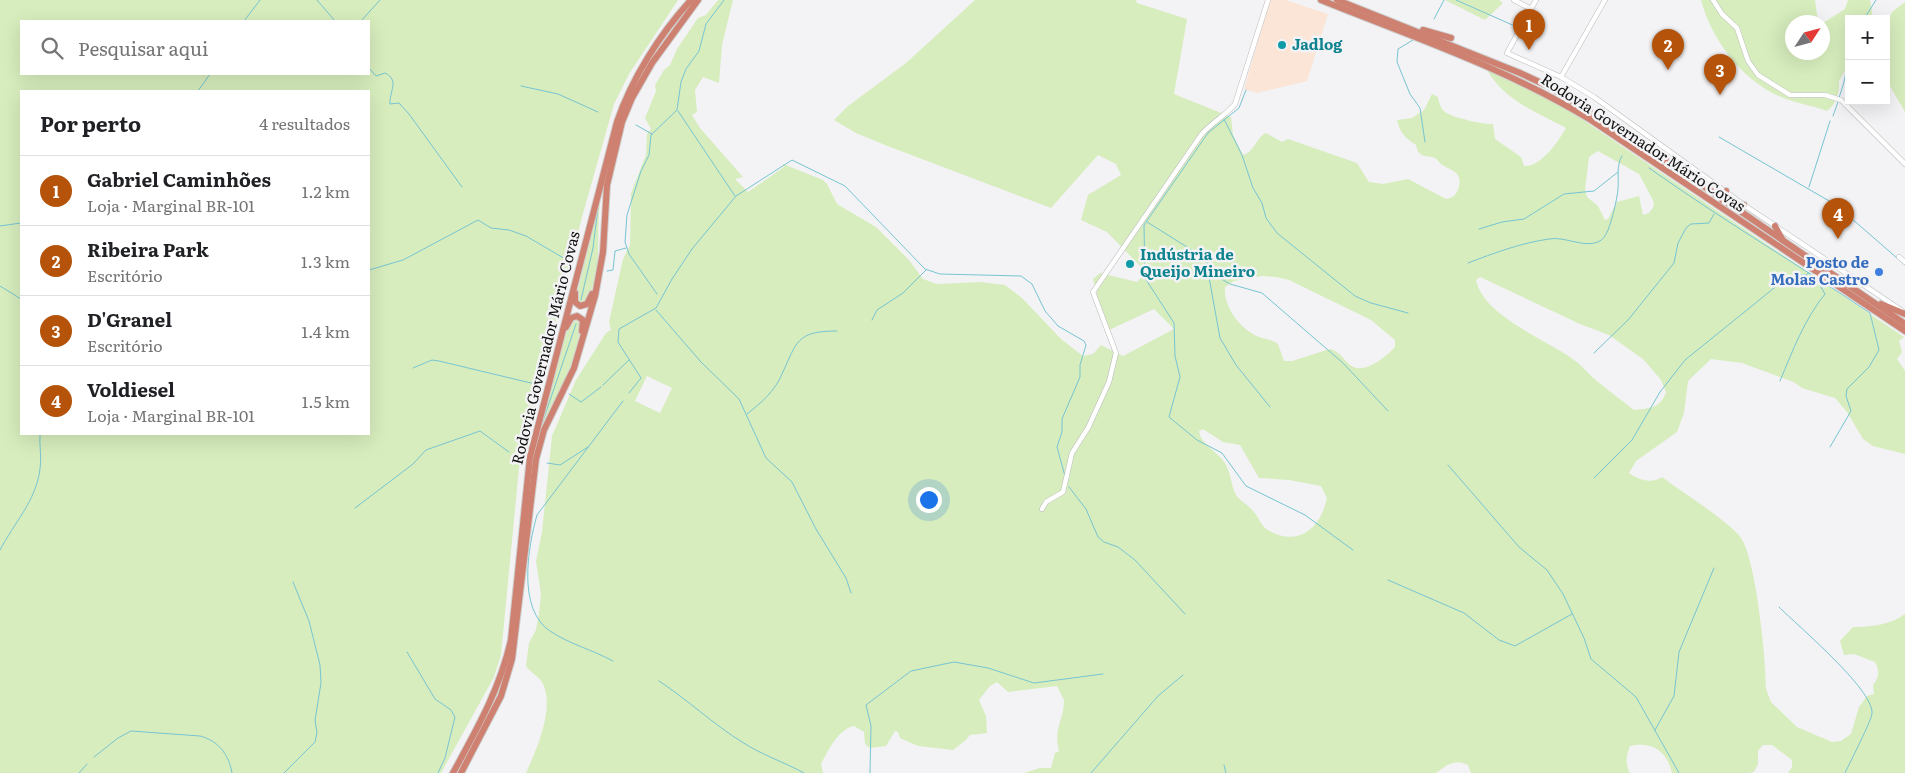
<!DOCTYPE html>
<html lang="pt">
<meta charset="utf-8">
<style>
:root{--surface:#fff;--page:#f6f6f6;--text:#202124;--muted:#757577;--line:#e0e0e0;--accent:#b45309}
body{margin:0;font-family:Literata,serif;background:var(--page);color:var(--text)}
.controls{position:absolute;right:15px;top:15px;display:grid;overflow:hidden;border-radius:0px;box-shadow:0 5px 20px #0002}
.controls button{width:45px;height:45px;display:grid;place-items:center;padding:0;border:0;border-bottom:1px solid var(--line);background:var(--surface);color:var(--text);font:25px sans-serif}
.compass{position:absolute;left:1785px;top:15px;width:45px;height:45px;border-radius:50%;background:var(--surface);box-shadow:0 5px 20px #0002;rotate:54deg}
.you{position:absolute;left:928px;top:499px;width:18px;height:18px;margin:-12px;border:4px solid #fff;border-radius:50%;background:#1a73e8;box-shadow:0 0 0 8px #1a73e833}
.badge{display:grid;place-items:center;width:32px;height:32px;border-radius:50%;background:var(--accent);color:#fff;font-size:16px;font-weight:700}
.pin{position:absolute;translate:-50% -41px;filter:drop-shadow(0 1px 2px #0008)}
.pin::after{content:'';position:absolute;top:26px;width:18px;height:15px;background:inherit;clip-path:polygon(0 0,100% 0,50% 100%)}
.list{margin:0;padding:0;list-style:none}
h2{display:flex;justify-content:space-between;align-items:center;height:65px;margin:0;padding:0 20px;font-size:21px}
h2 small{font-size:16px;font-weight:400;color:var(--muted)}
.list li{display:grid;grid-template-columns:32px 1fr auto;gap:15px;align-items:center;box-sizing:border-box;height:70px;padding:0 20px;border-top:1px solid var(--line)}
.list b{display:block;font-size:19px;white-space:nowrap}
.list p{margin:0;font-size:16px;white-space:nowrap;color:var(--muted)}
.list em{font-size:16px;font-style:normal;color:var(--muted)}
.icon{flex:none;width:28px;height:28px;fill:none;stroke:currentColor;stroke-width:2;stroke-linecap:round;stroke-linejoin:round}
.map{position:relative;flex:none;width:1905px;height:773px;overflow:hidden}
.search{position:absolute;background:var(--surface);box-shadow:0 5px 20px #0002;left:20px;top:20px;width:350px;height:55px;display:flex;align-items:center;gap:12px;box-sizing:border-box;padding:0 18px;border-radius:0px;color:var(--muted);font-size:19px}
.panel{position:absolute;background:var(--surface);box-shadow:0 5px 20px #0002;left:20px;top:90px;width:350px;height:345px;border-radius:0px}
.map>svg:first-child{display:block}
</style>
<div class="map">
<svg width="1905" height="773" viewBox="0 0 1905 773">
<rect width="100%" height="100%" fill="#f3f3f5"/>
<path fill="#fae5d7" d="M1270 0H1285L1328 14 1307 81 1257 93 1244 89Z"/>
<g fill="#d7edbd" fill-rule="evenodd">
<path d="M0 0H678L629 74 614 104 582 217 519 468 501 655 494 677 441 773H0ZM21 21H369V74H21ZM21 91H369V434H21Z"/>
<path d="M718 0H733L722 45 719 83 703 77 695 90 697 112 692 115 700 128 743 177 735 179 748 192 784 167 783 164 823 180 827 184 837 204 876 227 909 260 923 279 937 284 980 282 1005 285 1022 298 1061 339 1083 356 1093 354 1101 345 1123 356 1174 329 1154 309 1107 331 1093 279 1100 273 1137 282 1146 272 1107 232 1081 220 1088 195 1121 175 1116 164 1098 155 1051 208 885 145 856 133 834 120 848 106 906 63 975 0H1136L1137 3 1187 19 1174 94 1231 117 1233 135 1243 155C1255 152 1256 137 1266 133L1282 142 1288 139 1357 163 1369 182 1383 184 1408 179 1446 199C1453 198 1455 196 1458 190 1463 175 1456 172 1444 166 1440 164 1438 160 1435 158 1424 155 1419 158 1416 145 1405 138 1400 133 1397 120L1412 118 1424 110 1432 94 1438 97C1439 102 1440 108 1445 112 1451 117 1484 125 1493 124L1495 139 1521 157 1524 166C1541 167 1558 142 1566 128 1536 112 1503 100 1486 68L1552 99 1904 337 1899 341 1902 352 1897 359 1905 371V454L1873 446 1863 439 1847 412 1835 398 1802 388 1794 382 1742 363 1711 359 1688 381 1684 413 1677 432 1636 461 1629 473C1638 480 1652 484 1662 477 1680 491 1729 521 1741 538 1756 560 1766 659 1766 689L1771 702 1797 727 1832 742 1841 741 1851 734 1859 707 1867 696 1874 694 1873 685C1879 677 1880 672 1875 662L1854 654 1844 655 1840 641 1853 627C1870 627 1890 625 1905 614V773H1788L1792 767V760L1772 745H1763L1758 751V764L1754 772 1749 773H1672C1667 751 1652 741 1630 746 1626 756 1625 764 1630 773H1471L1468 765C1454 758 1447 765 1436 773H1024L1040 768H1051L1055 753 1059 751C1053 727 1064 721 1064 700L1057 686 1008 692 997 682 990 686 979 700 986 716 987 733 970 735 966 740 953 750 918 746 900 738 898 732 895 731 886 746 870 748 865 744 864 732 854 726C838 729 828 751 821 764L823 773H526C536 751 556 706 542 682 538 676 530 672 526 666L529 643 536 630 539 613 541 594 536 561 542 532 552 436 576 380 606 333 611 330 609 322 623 259 630 245 631 193 646 155 647 134 651 129 645 118 656 91 655 85 664 70 670 65 677 49 698 18 706 15ZM1598 151 1639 174 1653 200 1654 206 1649 213 1643 215 1639 196 1617 202 1608 219 1605 220 1598 206 1587 197 1585 190 1589 157ZM1262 276 1276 277 1289 280 1371 320 1395 340V347C1386 357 1362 377 1349 364 1343 358 1338 351 1330 349L1292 361H1284L1278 344C1272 340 1266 339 1259 337 1241 330 1223 307 1225 287L1234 281ZM1480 277 1580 324 1609 335 1643 359 1661 380 1666 392C1661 408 1648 409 1634 410 1620 399 1605 388 1592 377 1587 372 1583 367 1578 363 1550 340 1484 318 1476 280ZM647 376 672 388 660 413 635 401ZM1203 429 1223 442 1240 445 1259 478 1289 480 1321 486 1327 498C1320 530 1297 548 1266 529 1260 524 1257 513 1250 508 1246 503 1240 501 1236 495 1231 485 1231 473 1225 463 1217 451 1201 445 1199 431Z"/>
<path d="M1445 0H1499L1503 3 1485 20Z"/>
<path d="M1701 0H1815L1818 22H1792V52H1822L1823 23 1845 9 1848 0H1870L1873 18 1849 19 1847 67 1839 81C1840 91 1836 105 1827 111 1811 105 1794 103 1779 96 1742 80 1711 39 1701 0Z"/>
<path d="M1905 2V112L1886 79V25L1892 12Z"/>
<path d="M604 178C602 190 600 201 599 213 597 241 602 276 586 301L580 302 577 294Z"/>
<path d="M577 320 580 324C580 359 553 401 539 432L566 334 572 323Z"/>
</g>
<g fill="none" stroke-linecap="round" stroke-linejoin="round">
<g stroke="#77c4d2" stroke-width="1">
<path d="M317 0 335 21"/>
<path d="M1456 0 1517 27"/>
<path d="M1434 19 1444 0"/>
<path d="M1864 19 1876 0"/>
<path d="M244 21 260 0"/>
<path d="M361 21 380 0"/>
<path d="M1413 40 1398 49 1397 62 1410 94 1420 108 1425 142"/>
<path d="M369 68 376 76 385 73C400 80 389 92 390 104L399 103 409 114 462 187"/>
<path d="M521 86 558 94 598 112"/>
<path d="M1246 90 1239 108 1208 133 1144 225 1145 278 1174 323 1175 356 1180 377 1169 417 1197 440 1222 453 1246 486 1305 515 1353 550"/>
<path d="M198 91 210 74"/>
<path d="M1839 98 1844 82 1849 55"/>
<path d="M678 111 735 196"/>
<path d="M1833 116 1838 102"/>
<path d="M1224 119 1242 155 1253 188 1262 203 1266 218 1277 233 1355 296 1371 303 1408 313"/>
<path d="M636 125 652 134"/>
<path d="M1719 137 1836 205 1905 265"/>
<path d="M1649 168C1721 219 1797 264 1870 313L1879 350 1869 367 1847 389 1846 396 1851 411 1830 447"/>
<path d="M1809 187 1830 121"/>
<path d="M1147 222 1203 257 1218 277 1230 284 1262 293 1343 363 1388 411"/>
<path d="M0 226 21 223"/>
<path d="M1479 229 1502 222 1524 219 1564 194 1594 191 1618 172"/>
<path d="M1468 263C1494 253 1521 243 1549 239 1564 236 1584 248 1598 242 1603 240 1606 235 1608 230 1612 220 1617 200 1618 189 1619 178 1616 165 1622 156"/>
<path d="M1207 266 1220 338 1236 365 1270 407"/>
<path d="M369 270 403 260 478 220 491 228 509 230 526 236 572 263"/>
<path d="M607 271 613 270 615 251 626 248"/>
<path d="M0 286 21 299"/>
<path d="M657 294 629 254 625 242 627 215 641 171 649 155 651 135 677 110 681 82 686 69 699 51 706 24 724 0"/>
<path d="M581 300 593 248 598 208"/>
<path d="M656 310 701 362 739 399 766 458 792 482 816 529 846 578 851 593"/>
<path d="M872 320 877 310 903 293 926 270"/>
<path d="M1594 353 1628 320 1674 263 1678 243 1686 228 1691 224 1709 223 1714 214"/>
<path d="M413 368 432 360 439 361 535 384"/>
<path d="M1780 381C1793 350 1804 320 1825 294L1815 277"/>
<path d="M603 385 629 360"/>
<path d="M629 393 641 378 618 342 619 329 656 308 672 279 692 249 736 196 792 160 845 186 925 269 940 274 1021 276 1032 284 1045 311 1058 326 1084 341 1086 345 1080 365V377L1062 419V432L1057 447 1065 476"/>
<path d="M569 394 581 402 601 387"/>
<path d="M747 414C761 403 775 391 782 374 797 342 796 331 837 331"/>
<path d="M543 421 576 324"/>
<path d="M547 463 560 465 588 447"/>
<path d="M1448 465 1519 547 1547 570 1563 594 1584 638 1591 659 1636 697 1679 773"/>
<path d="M1594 478 1632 440 1660 392 1685 360 1784 280 1795 275H1806L1809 273"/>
<path d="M1069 487 1086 509 1098 537 1104 542 1118 547 1135 560 1185 614"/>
<path d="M355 508 413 464 426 450 480 431 509 452"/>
<path d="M0 550C14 523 36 501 40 469 42 458 39 445 40 434"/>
<path d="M1388 580 1464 613 1499 640 1515 646 1572 614"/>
<path d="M1779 607C1798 626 1873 689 1872 713 1872 720 1850 762 1845 773"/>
<path d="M407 652 435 699 451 710 455 717 445 758 438 773"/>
<path d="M613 661C593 650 569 644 550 631 517 609 528 547 537 515L623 401"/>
<path d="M659 681C688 700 713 724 742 742 762 755 784 762 804 773"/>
<path d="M1655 730 1674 696 1679 652 1714 568"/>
<path d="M94 757 118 738 131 731 200 736C219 741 229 755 232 773"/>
<path d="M1224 765 1226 773"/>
<path d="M79 773 87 764"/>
<path d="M284 773 315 742 317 733 315 720 321 683 320 665 309 621 293 582"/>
<path d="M870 773 871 726 866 705 911 671 954 662 988 668 1034 683 1103 674"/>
<path d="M1091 773 1158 696 1183 675"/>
</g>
<g stroke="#bababb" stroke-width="5.5">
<g id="minor">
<path d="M1514 0 1531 9"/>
<path d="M1536 0 1507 53 1561 77 1594 97 1744 205 1901 310"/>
<path d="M1713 0 1722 14 1737 28 1748 61 1758 75 1790 95H1825L1841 100 1905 164"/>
<path d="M1561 77 1605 0"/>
<path d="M1899 257 1905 262"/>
<path d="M1042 509 1046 502 1063 492 1072 453 1088 428 1109 382 1116 353 1093 292 1201 135C1211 123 1225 116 1235 104L1268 0"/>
</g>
</g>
<g stroke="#cfcfcf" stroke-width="8">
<g id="highway">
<path d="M1321 0C1413 37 1506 68 1591 120L1905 331"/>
<path d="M1337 0 1520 73 1550 87 1664 159 1905 324"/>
<path d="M1423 30 1451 38"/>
<path d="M1722 200 1726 197V191"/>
<path d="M1728 202 1744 205"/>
<path d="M1775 226 1782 239"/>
<path d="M575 293V302L580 306 587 304 592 294"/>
<path d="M1881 304 1905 314"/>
<path d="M566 327 571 318 577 316 583 320 582 331"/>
<path d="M453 773C477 729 500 689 511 640L530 457 617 122C632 78 660 34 691 0"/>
<path d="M461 773 501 696 512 659 536 459 544 430 574 368 595 296 603 252 607 185 622 122 632 98 652 63 698 0"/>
</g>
</g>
<use href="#minor" stroke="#fff" stroke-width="4.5"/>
<use href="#highway" stroke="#ce8170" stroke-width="6"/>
</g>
<g fill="#0f9aa8" stroke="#f3f3f5" stroke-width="2">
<circle cx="1282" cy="45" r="5"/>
<circle cx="1130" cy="264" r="5"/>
</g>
<circle fill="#3f7fe0" stroke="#f3f3f5" stroke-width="2" cx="1879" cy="272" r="5"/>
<g text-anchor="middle" stroke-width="5" stroke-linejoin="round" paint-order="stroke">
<g font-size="15" font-weight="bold" fill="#0d838f" stroke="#f3f3f5" text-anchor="start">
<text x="1292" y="50">Jadlog</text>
<text x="1140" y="260">Indústria de<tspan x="1140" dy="17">Queijo Mineiro</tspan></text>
</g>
<g font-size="15" fill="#111" stroke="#f3f3f5">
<text transform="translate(1643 143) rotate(33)" y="5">Rodovia Governador Mário Covas</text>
<text transform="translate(546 348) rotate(-76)" y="5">Rodovia Governador Mário Covas</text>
</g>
<g font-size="15" font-weight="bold" fill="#366cbe" stroke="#f3f3f5" text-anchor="end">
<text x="1869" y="268">Posto de<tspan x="1869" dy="17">Molas Castro</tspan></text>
</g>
</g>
</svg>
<div class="controls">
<button>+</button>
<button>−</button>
</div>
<svg class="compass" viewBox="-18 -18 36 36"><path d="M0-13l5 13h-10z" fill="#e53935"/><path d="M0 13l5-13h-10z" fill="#757577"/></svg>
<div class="you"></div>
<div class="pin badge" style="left:1529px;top:50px">1</div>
<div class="pin badge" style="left:1668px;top:70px">2</div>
<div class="pin badge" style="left:1720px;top:95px">3</div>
<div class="pin badge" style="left:1838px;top:239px">4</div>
<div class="search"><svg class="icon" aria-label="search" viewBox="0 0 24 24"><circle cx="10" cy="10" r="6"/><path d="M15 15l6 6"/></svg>Pesquisar aqui</div>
<section class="panel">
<h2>Por perto<small>4 resultados</small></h2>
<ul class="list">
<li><span class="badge">1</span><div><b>Gabriel Caminhões</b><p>Loja · Marginal BR-101</p></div><em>1.2 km</em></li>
<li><span class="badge">2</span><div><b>Ribeira Park</b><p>Escritório</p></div><em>1.3 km</em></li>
<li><span class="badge">3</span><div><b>D'Granel</b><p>Escritório</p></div><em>1.4 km</em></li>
<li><span class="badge">4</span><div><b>Voldiesel</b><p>Loja · Marginal BR-101</p></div><em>1.5 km</em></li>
</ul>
</section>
</div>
